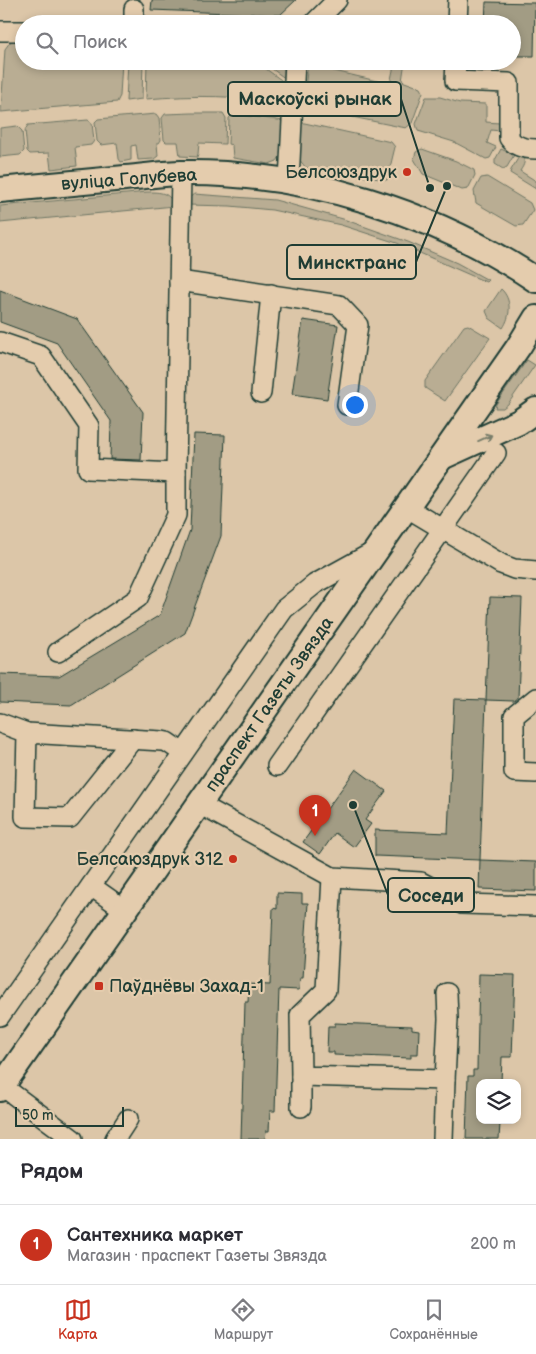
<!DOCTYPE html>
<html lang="ru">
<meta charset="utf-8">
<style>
:root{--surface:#fff;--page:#f2f2f3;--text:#2b2b33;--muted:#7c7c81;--line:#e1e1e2;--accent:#c8321e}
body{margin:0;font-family:"Balsamiq Sans",sans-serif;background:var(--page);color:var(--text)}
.controls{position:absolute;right:15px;bottom:15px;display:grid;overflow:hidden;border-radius:10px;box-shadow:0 2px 8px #0003}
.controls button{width:45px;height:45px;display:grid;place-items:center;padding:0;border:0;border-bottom:1px solid var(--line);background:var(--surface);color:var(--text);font:25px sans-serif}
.scale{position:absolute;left:15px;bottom:12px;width:109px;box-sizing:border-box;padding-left:5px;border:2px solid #1f3d34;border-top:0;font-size:14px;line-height:18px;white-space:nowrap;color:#1f3d34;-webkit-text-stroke:4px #e4ccad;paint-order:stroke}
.you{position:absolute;left:354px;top:404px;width:18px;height:18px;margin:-12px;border:4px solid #fff;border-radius:50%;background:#1a73e8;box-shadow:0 0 0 8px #1a73e833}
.badge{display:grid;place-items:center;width:32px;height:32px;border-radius:50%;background:var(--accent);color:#fff;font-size:16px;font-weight:700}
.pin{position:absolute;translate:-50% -41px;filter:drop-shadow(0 1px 2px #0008)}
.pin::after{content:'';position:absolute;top:26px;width:18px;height:15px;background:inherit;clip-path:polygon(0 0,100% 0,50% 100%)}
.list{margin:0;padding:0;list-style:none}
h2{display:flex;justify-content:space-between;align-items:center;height:65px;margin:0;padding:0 20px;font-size:21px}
h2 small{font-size:16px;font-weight:400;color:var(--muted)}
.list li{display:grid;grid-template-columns:32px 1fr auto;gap:15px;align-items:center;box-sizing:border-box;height:80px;padding:0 20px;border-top:1px solid var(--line)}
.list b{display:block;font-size:19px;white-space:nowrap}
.list p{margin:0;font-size:16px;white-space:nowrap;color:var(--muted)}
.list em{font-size:16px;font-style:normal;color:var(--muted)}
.icon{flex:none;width:28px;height:28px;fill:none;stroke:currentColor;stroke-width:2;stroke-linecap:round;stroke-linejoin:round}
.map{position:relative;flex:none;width:536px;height:1139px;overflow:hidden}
.search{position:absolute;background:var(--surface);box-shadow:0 2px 8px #0003;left:15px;right:15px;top:15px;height:55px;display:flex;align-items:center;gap:12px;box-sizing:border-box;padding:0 18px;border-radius:28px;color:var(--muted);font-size:19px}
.sheet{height:145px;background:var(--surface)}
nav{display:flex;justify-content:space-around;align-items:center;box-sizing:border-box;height:70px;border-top:1px solid var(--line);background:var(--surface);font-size:14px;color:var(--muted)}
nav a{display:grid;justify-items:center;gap:2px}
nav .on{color:var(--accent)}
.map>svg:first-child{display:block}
</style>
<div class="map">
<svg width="536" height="1139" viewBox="0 0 536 1139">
<rect width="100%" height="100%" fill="#dcc6a8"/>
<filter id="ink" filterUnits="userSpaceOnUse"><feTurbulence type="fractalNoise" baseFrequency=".02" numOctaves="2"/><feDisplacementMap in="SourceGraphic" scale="10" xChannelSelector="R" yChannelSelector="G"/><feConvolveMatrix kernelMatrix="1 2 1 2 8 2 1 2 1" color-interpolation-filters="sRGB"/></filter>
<g filter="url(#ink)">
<g fill="#b9ad93" stroke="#6c7564">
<path d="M17 40 24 41V61H122L120 96 117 102 1 112 5 49 10 42Z"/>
<path d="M128 61H143L142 99 126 101Z"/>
<path d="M147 61H255L288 85 286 104C240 95 193 95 146 99Z"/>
<path d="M261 61H286V79Z"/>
<path d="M308 61H332L330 70 390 84 395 61H405L402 81 421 88 423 92 412 123 406 128 308 108 304 102Z"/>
<path d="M426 97H440L460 103 486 104V122L499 123 501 125 500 131 491 130 487 143 496 147 490 158 486 159 454 142 418 131 416 124Z"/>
<path d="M192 113H223L226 118 225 144 199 143 198 154 197 157 180 156 178 142H166L164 140 162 118 165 114Z"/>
<path d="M156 114 159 118 161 140 159 143H157L158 156 154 159 138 160 136 145 131 146V160L121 162 119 159 117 143 101 145 97 141 95 122 98 119Z"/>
<path d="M234 114 285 121 281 155 277 161 269 164 233 158 232 145 228 144 229 118Z"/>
<path d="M88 120 92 123 94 141 91 145 75 147 77 166 51 169 49 153 30 154 27 151 25 130 28 125Z"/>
<path d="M300 122 391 142 395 147 387 180 306 168 299 159Z"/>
<path d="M17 126 22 131 24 151 20 155 0 157V128Z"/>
<path d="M422 149 456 161 474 170 475 175 468 189 462 190 423 174 414 159 416 152Z"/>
<path d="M501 149 514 155 507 167 503 169 495 164V160Z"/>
<path d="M520 155C527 160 524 165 520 171L536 181V189L510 173 511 170Z"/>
<path d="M487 177 530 203 533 210 523 225 516 226 476 203 474 191 481 178Z"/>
<path d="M147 192C160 192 170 192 174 206L0 223V206Z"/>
<path d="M194 194 275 200 343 219 408 242 457 263 488 280 486 282 397 243 341 225 272 210 230 206 187 205 189 198Z"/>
<path d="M501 289C512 299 511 316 503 328L489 318 486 311Z"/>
<path d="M468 325 490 338 445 401 425 388V381L464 326Z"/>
<path d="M527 360 535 365 508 404 503 408H495L496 404Z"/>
</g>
<g fill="#a29c84" stroke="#1f3d34">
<path d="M152 0H296L280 15 151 10Z"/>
<path d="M486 2 535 3 534 56H512V24H485Z"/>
<path d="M0 290 77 319 143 412 141 460 110 459 111 421 57 343 0 322Z"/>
<path d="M303 320 338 325 327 399 292 394Z"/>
<path d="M194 434 225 435 221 536 185 633 71 705 0 702V674L59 676 160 615 190 530Z"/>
<path d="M490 597 522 598 518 698 514 701 486 700Z"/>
<path d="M454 699 486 700 480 860 375 856V830L448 833Z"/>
<path d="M356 769 386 791 365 820 371 824 354 847 335 833 320 854 303 842Z"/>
<path d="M480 860 536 862V891L479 889Z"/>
<path d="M277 893 302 894V903H308L303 978H300L299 990 279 989 275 1111H270L269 1131H266L265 1139H241L245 1002H248L249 984 270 985 273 908 277 909Z"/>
<path d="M479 974 515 975 512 1057H502L501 1083H480V1120H496V1123H500L499 1139H466L468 1076H473V1070H477Z"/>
<path d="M335 1023 412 1026V1029L419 1030 418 1054H411V1058L334 1055V1052H327L328 1026H335Z"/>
</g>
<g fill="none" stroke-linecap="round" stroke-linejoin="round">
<g stroke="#1f3d34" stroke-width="22">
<g id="minor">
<path d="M134 24V9"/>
<path d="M313 24 337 0"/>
<path d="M457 24 458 0"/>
<path d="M0 31H24"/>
<path d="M456 61 455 81 509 83V138C515 147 526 149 536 149"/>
<path d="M289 181 295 61"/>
<path d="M179 281 339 305 358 325 347 405"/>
<path d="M0 342 41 356 89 426 88 469 176 473V515L138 598 58 652"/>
<path d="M261 393 271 294"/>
<path d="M176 473 181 173"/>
<path d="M406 507 501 564 514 569 536 571"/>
<path d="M536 698 514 716V772L536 773"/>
<path d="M0 723 27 733 162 741 167 742 183 753"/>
<path d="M27 733 25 817 70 818 133 739"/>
<path d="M277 766 496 453"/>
<path d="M199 804 332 877 421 882 462 904 536 906"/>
<path d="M332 877 326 990 300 1015 301 1076 445 1080 443 1139"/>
<path d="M91 886 125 910"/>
<path d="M0 1016 284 609 315 584 375 551"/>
<path d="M445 1080 448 1019 447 993"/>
<path d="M2 1086 73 1139"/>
<path d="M301 1107V1076"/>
<path d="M115 1139 128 1119"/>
</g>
</g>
<g stroke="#1f3d34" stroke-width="28">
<g id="major">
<path d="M0 190C42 186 83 182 125 178 143 177 163 173 181 173 305 171 434 212 536 280"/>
<path d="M442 457 519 422 536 410"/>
<path d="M0 1089 519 346 536 318"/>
</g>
</g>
<use href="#minor" stroke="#e4ccad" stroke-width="19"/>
<use href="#major" stroke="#e4ccad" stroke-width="24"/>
</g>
<defs><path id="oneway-shaft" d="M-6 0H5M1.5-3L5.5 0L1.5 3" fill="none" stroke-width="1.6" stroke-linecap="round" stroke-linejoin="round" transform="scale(1.25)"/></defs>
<use stroke="#787d6a" href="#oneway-shaft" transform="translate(485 438) rotate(-24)"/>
</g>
<g fill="#c8321e" stroke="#e4ccad" stroke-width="2">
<circle cx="407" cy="172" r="5"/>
<circle cx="233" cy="859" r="5"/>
<rect x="94" y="981" width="10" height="10" rx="2.5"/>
</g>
<g text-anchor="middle" stroke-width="4.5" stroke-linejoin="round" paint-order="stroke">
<g font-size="18" fill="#1f3d34" stroke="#e4ccad" text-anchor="end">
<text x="397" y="178">Белсоюздрук</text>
<text x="223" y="865">Белсаюздрук 312</text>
<text x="109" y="992" text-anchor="start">Паўднёвы Захад-1</text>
</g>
<g font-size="18" fill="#1f3d34" stroke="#e4ccad">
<text transform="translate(129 179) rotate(-4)" y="6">вуліца Голубева</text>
<text transform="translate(269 704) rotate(-55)" y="6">праспект Газеты Звязда</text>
</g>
</g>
<path fill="none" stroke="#1f3d34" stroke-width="2" d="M430 188L401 99M447 186L416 262M353 805L388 895"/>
<g fill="#1f3d34" stroke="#e4ccad" stroke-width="2">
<circle cx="430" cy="188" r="5"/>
<circle cx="447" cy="186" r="5"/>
<circle cx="353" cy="805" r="5"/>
</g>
<g fill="#e4ccad" stroke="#1f3d34" stroke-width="2">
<rect x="228" y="82" width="173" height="34" rx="5"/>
<rect x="287" y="245" width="129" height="34" rx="5"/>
<rect x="388" y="878" width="86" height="34" rx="5"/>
</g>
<g font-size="19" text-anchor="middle" font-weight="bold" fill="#1f3d34">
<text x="315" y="105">Маскоўскі рынак</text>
<text x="352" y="269">Минсктранс</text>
<text x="431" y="902">Соседи</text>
</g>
</svg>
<div class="controls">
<button><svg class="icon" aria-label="layers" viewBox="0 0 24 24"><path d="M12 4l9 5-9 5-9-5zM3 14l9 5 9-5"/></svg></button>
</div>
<div class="scale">50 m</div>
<div class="you"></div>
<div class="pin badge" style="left:315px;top:836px">1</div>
<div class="search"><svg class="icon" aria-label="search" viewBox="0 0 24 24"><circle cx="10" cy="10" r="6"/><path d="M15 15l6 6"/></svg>Поиск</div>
</div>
<section class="sheet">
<h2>Рядом<small></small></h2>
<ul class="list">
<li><span class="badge">1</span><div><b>Сантехника маркет</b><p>Магазин · праспект Газеты Звязда</p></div><em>200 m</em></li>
</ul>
</section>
<nav>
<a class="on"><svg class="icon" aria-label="map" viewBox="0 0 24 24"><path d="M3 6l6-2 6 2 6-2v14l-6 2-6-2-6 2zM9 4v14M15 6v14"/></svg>Карта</a>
<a><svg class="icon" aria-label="directions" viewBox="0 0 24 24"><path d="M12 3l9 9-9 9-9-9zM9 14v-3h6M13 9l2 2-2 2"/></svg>Маршрут</a>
<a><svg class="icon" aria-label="saved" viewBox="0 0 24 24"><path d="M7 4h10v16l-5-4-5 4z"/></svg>Сохранённые</a>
</nav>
